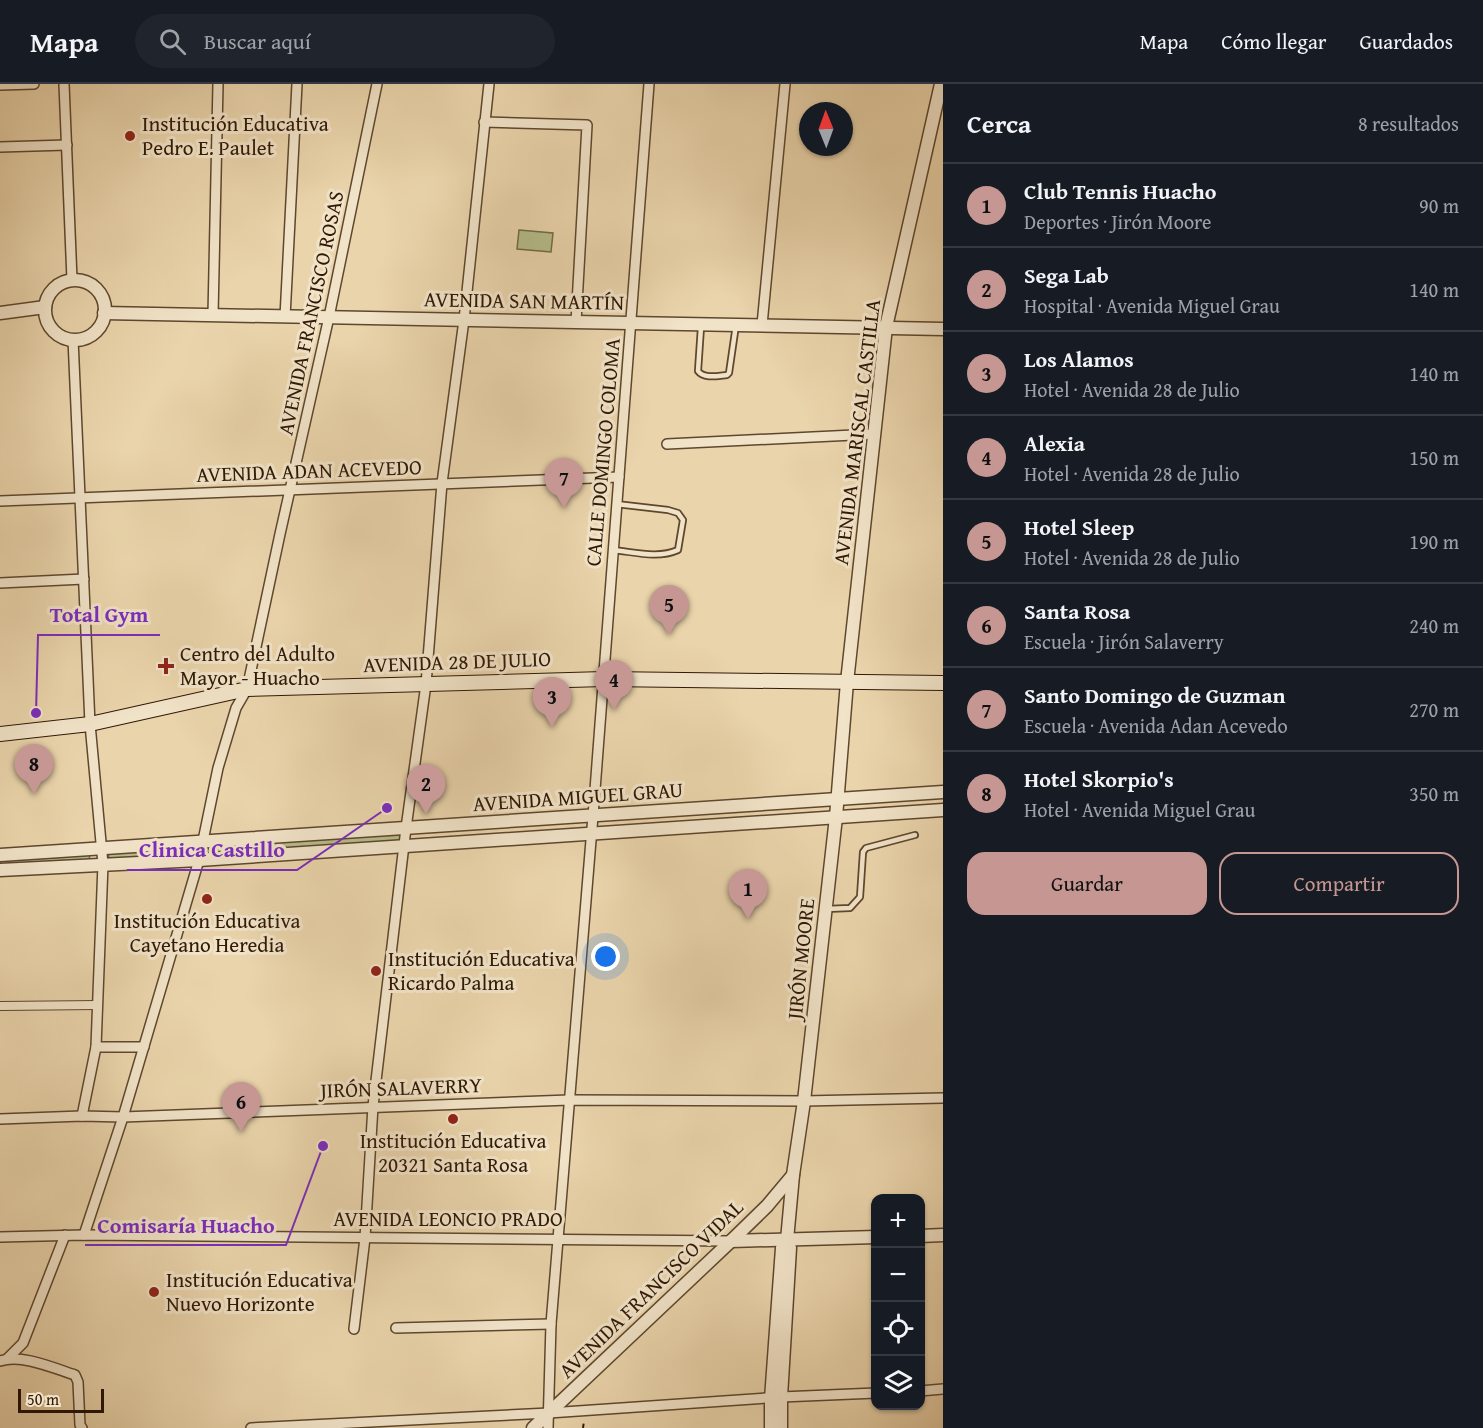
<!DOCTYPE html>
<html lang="es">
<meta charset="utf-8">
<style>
:root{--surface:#171b24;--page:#20242c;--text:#f1f3f6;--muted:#9ea1a6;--line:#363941;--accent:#c59692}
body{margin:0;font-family:"Gentium Book Plus",serif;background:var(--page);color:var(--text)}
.controls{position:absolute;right:18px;bottom:18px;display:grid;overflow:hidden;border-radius:12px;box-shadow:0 2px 4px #0004}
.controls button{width:54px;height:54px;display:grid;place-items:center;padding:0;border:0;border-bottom:2px solid var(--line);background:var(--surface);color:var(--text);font:30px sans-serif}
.compass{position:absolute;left:799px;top:18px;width:54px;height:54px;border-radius:50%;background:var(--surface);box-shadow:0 2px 4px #0004;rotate:359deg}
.scale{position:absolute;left:18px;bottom:15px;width:86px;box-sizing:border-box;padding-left:6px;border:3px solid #301805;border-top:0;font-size:16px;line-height:21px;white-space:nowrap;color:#301805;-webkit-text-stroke:4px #f1e3c8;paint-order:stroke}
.you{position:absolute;left:606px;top:873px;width:21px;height:21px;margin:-15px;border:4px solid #fff;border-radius:50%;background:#1a73e8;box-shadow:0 0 0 9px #1a73e833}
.badge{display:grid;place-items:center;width:39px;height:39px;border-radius:50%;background:var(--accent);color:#111;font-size:20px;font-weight:700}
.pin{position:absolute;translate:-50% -50px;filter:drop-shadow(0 2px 3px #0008)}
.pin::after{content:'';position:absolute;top:32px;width:21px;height:18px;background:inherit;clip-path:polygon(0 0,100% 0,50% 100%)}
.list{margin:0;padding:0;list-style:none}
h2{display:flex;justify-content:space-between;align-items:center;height:78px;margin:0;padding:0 24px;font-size:26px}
h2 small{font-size:20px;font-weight:400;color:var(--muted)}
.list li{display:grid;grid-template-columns:39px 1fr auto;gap:18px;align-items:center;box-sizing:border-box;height:84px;padding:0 24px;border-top:2px solid var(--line)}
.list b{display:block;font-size:22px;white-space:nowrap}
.list p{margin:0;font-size:20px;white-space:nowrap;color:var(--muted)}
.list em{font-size:20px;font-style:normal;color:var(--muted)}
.actions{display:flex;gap:12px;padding:18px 24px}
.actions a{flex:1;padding:14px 0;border:2px solid var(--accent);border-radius:18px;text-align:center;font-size:21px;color:var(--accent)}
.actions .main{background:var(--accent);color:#111}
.icon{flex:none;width:33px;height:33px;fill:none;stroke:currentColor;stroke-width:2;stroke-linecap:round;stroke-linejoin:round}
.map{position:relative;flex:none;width:943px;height:1344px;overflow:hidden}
header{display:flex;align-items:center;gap:36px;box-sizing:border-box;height:84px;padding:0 30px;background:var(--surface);border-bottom:2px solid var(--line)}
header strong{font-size:28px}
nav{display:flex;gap:33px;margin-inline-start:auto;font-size:21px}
.search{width:420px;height:54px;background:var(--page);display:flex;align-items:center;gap:15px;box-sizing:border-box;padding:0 21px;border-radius:33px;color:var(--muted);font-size:22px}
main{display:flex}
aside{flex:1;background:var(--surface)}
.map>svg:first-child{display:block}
</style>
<header>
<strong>Mapa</strong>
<div class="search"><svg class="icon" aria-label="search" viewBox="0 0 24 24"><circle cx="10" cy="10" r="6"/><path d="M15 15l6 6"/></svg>Buscar aquí</div>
<nav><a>Mapa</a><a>Cómo llegar</a><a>Guardados</a></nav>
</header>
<main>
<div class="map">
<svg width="943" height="1344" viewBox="0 0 943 1344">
<rect width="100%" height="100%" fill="#ead4ab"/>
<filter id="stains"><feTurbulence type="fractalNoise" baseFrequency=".00333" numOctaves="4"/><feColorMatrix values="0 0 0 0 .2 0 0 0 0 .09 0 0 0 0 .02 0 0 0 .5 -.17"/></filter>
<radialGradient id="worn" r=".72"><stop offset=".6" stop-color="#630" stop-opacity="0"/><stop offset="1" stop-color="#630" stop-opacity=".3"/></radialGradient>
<g fill="#b5bd8a" stroke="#726a48" stroke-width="1.5">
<path d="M519 146 553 149 551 168 517 165Z"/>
<path d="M402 747 401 760 205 774 210 761Z"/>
<path d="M197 761 196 773 109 776 108 768Z"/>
<path d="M89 768 90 778 0 783V772Z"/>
</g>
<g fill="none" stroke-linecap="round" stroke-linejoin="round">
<g stroke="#5e472e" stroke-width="8">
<g id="service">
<path d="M701 243 698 287C704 295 717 292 727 291L729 289 736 241"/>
<path d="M613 466C634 468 658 475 678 466L683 436 678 429 668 426 616 420"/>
<path d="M826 825 850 824 860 813 863 768 866 764 915 751"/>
</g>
</g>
<g stroke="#5e472e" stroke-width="10">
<path id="pedestrian" d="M0 922 98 921"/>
</g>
<g stroke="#5e472e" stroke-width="12">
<g id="minor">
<path d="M64 0 72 196"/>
<path d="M0 1 34 0"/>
<path d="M484 38 587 41 576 238"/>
<path d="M0 63 67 61"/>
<path d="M213 231 218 0"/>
<path d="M285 233 297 0"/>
<path d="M762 241 785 0"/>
<path d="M73 255 90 640 103 780 96 963 82 1032"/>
<path d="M667 360 874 350"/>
<path d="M0 417 619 393"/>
<path d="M0 499 84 495"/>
<path d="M96 963H144"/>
<path d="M0 1035 82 1032 123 1033 569 1016 804 1017 943 1014"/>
<path d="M84 1151 123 1033 199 776 218 684 236 624 247 605 280 450 329 233 377 0"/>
<path d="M0 1153 84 1151 731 1157"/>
<path d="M396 1244 551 1240"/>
<path d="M354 1245 365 1154 373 1022 406 744 426 600 442 399 464 236 489 0"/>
<path d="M7 1275 23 1259 65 1151"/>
<path d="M0 1277C23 1270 53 1284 75 1291L78 1298 80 1341 82 1344"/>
<path d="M920 1307 943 1305"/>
<path d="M251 1344 549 1329 781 1313 876 1309"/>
<path d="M548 1344 551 1240 593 732 649 0"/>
</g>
</g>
<g stroke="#5e472e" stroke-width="15">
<g id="tertiary">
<circle cx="75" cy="226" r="30"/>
<path d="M0 229 45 223"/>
<path d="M104 229 943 245"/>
<path d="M0 771 943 708"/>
<path d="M0 786 199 776 943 726"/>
<path d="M920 1152 943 1151"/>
<path d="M731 1157 876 1153"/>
<path d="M533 1344 731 1157 767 1122 793 1091"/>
<path d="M771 1344V1315L782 1164 787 1156"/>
<path d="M781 1344V1313L790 1164 787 1156 793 1091 804 1017 836 733 847 598 886 243 941 0"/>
</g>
</g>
<g stroke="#301805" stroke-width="16">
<path id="secondary" d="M0 650 90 640 247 605 604 595 943 599"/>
</g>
<path stroke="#301805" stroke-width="2" stroke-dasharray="4.5 3" stroke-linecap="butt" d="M583 1344 584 1337"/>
<use href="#service" stroke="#f1e3c8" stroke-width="4.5"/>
<use href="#pedestrian" stroke="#f1e3c8" stroke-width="8"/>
<use href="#minor" stroke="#f1e3c8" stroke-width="9"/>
<use href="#tertiary" stroke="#f1e3c8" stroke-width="12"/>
<use href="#secondary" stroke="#f1e3c8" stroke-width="14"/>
</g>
<g fill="#8f2418" stroke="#f1e3c8" stroke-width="2">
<circle cx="130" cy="52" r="6"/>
<path d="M163 573h6v6h6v6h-6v6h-6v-6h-6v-6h6z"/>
<circle cx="207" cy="815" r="6"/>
<circle cx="376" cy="887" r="6"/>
<circle cx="453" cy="1035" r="6"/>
<circle cx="154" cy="1208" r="6"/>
</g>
<g text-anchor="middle" stroke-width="6" stroke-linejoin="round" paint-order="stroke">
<g font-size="21" fill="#301805" stroke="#f1e3c8" text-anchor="start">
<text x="142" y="47">Institución Educativa<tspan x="142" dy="24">Pedro E. Paulet</tspan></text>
<text x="180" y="577">Centro del Adulto<tspan x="180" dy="24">Mayor - Huacho</tspan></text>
<text x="207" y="844" text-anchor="middle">Institución Educativa<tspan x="207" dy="24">Cayetano Heredia</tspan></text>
<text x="388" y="882">Institución Educativa<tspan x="388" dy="24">Ricardo Palma</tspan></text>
<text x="453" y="1064" text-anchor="middle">Institución Educativa<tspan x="453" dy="24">20321 Santa Rosa</tspan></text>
<text x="166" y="1203">Institución Educativa<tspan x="166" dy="24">Nuevo Horizonte</tspan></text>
</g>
<g font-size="21" fill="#301805" stroke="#f1e3c8">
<text transform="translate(524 217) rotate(1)" y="7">AVENIDA SAN MARTÍN</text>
<text transform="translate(311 229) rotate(-78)" y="7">AVENIDA FRANCISCO ROSAS</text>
<text transform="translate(857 348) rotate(-83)" y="7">AVENIDA MARISCAL CASTILLA</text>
<text transform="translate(603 368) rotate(-85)" y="7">CALLE DOMINGO COLOMA</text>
<text transform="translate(309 387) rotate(-2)" y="7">AVENIDA ADAN ACEVEDO</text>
<text transform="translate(457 578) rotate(-2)" y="7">AVENIDA 28 DE JULIO</text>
<text transform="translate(578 713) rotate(-4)" y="7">AVENIDA MIGUEL GRAU</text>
<text transform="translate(801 875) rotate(-84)" y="7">JIRÓN MOORE</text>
<text transform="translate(401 1004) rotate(-2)" y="7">JIRÓN SALAVERRY</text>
<text x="448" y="1142">AVENIDA LEONCIO PRADO</text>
<text transform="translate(651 1205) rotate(-44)" y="7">AVENIDA FRANCISCO VIDAL</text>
</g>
</g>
<path fill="none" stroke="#7b2cbf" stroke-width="2" d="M36 629L38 551H160M387 724L297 786H127M323 1062L286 1161H85"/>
<g fill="#7b2cbf" stroke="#f1e3c8" stroke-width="2">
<circle cx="36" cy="629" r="6"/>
<circle cx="387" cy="724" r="6"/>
<circle cx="323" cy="1062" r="6"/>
</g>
<g font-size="22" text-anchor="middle" font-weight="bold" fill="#7b2cbf" stroke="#f1e3c8" stroke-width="6" stroke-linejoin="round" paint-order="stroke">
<text x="99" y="538">Total Gym</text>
<text x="212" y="773">Clinica Castillo</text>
<text x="186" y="1149">Comisaría Huacho</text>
</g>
<rect width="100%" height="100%" filter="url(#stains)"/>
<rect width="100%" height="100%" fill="url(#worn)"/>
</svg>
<div class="controls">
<button>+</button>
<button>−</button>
<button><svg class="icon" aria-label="locate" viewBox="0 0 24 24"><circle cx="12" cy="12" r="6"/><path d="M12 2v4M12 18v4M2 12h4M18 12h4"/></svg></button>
<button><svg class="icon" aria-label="layers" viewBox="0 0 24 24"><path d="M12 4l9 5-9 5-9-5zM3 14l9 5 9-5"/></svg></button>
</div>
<svg class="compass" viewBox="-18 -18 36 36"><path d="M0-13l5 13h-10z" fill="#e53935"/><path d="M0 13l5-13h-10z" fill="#9ea1a6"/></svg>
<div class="scale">50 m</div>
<div class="you"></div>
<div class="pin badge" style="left:748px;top:835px">1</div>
<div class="pin badge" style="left:426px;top:730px">2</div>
<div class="pin badge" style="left:552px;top:643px">3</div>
<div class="pin badge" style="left:614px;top:626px">4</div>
<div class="pin badge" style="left:669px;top:551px">5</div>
<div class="pin badge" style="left:241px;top:1048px">6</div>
<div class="pin badge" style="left:564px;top:424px">7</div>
<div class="pin badge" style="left:34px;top:710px">8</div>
</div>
<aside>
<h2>Cerca<small>8 resultados</small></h2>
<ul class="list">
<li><span class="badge">1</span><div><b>Club Tennis Huacho</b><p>Deportes · Jirón Moore</p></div><em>90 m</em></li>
<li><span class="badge">2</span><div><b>Sega Lab</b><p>Hospital · Avenida Miguel Grau</p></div><em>140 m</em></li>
<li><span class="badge">3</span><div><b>Los Alamos</b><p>Hotel · Avenida 28 de Julio</p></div><em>140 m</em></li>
<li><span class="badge">4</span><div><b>Alexia</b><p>Hotel · Avenida 28 de Julio</p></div><em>150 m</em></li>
<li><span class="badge">5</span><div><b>Hotel Sleep</b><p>Hotel · Avenida 28 de Julio</p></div><em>190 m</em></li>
<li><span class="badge">6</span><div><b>Santa Rosa</b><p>Escuela · Jirón Salaverry</p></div><em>240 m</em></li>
<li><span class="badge">7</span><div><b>Santo Domingo de Guzman</b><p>Escuela · Avenida Adan Acevedo</p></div><em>270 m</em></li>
<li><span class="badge">8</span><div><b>Hotel Skorpio's</b><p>Hotel · Avenida Miguel Grau</p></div><em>350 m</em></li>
</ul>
<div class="actions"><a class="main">Guardar</a><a>Compartir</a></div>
</aside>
</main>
